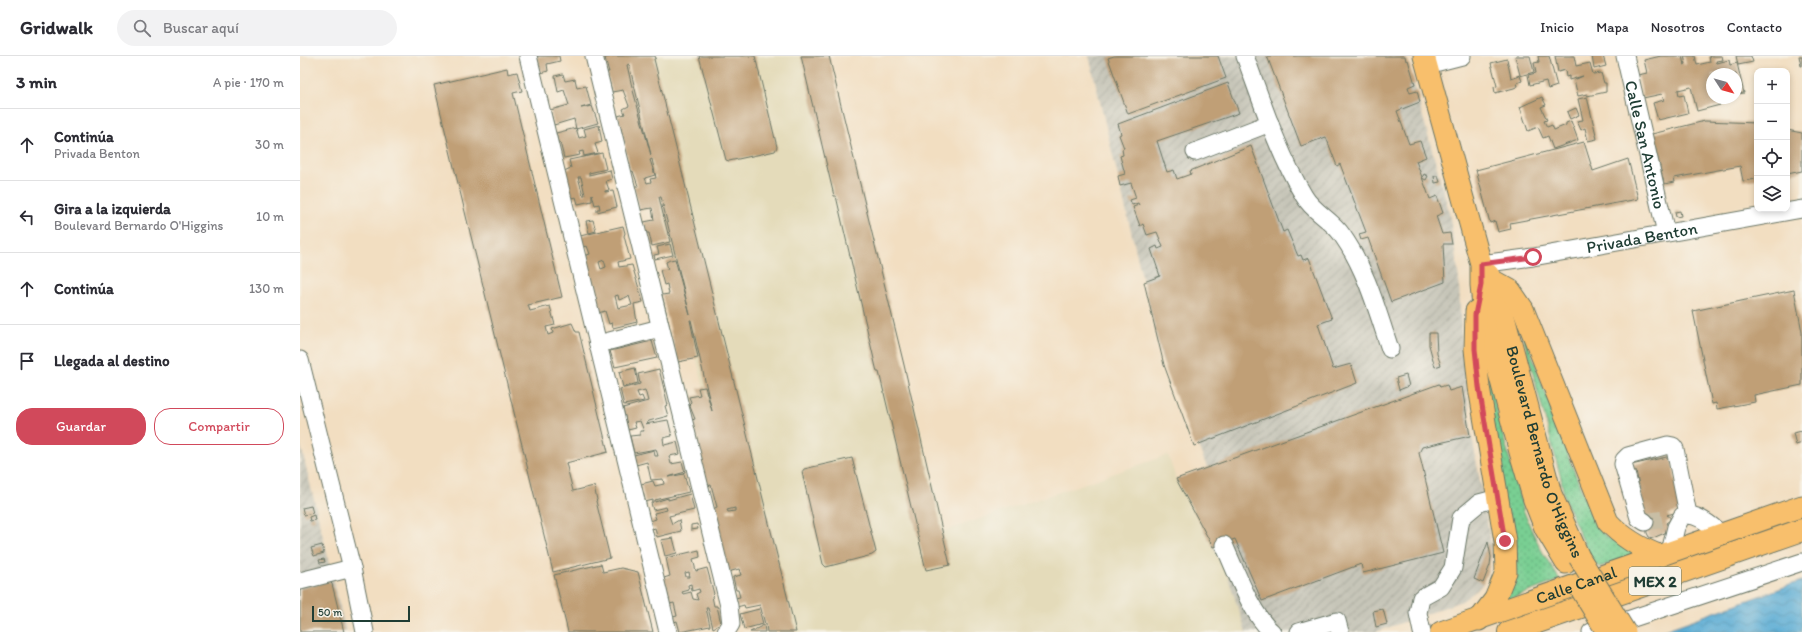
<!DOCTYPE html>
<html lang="es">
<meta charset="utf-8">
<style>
:root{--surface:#fff;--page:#f2f2f3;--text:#2b2b33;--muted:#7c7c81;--line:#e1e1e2;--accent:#d1495b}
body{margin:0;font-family:Itim,sans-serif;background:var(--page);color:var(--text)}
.controls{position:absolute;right:12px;top:12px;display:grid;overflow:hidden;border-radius:8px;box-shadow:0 2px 6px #0003}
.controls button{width:36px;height:36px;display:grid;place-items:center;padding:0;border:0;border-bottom:1px solid var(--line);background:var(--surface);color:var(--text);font:20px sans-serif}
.compass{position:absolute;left:1406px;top:12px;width:36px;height:36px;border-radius:50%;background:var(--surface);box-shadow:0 2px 6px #0003;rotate:126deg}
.scale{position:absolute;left:12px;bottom:10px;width:98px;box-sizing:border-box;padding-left:4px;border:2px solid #1f3d34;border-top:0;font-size:11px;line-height:14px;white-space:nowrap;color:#1f3d34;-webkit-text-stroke:3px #f7f3e8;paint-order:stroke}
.stop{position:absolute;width:12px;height:12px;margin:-9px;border:3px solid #d1495b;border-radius:50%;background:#fff}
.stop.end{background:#d1495b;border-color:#fff;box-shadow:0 1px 4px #0008}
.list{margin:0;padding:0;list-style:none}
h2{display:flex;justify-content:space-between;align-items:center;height:52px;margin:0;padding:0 16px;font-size:17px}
h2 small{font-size:13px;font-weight:400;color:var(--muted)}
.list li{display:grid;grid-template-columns:26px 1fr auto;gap:12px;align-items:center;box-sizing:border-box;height:72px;padding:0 16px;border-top:1px solid var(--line)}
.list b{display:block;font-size:15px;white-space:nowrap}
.list p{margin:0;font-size:13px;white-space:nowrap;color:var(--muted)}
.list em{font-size:13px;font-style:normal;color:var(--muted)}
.actions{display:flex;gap:8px;padding:12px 16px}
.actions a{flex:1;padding:9px 0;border:1px solid var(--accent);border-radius:16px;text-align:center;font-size:14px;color:var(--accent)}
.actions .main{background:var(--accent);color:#fff}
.icon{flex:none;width:22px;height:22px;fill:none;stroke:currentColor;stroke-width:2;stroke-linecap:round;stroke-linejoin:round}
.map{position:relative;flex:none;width:1502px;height:576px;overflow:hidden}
header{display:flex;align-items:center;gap:24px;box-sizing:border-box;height:56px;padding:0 20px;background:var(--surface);border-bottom:1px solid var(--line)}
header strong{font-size:19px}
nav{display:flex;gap:22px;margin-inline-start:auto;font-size:14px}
.search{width:280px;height:36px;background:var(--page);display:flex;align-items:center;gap:10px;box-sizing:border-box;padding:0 14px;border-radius:22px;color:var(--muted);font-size:15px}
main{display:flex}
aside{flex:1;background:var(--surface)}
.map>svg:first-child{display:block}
</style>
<header>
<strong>Gridwalk</strong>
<div class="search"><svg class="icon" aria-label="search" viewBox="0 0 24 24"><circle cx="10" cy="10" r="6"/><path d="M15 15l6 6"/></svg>Buscar aquí</div>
<nav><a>Inicio</a><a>Mapa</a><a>Nosotros</a><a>Contacto</a></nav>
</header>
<main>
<aside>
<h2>3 min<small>A pie · 170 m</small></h2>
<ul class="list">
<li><svg class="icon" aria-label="ahead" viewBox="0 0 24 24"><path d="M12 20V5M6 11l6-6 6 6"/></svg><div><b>Continúa</b><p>Privada Benton</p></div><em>30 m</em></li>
<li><svg class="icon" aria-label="left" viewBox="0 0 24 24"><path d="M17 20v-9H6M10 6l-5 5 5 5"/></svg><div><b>Gira a la izquierda</b><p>Boulevard Bernardo O'Higgins</p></div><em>10 m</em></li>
<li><svg class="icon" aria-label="ahead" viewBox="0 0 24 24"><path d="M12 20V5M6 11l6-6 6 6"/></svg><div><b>Continúa</b></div><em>130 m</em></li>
<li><svg class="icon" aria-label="arrive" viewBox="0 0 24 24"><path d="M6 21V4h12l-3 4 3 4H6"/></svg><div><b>Llegada al destino</b></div></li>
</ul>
<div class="actions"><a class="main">Guardar</a><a>Compartir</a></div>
</aside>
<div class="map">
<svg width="1502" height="576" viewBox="0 0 1502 576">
<defs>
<pattern id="industrial-furrows" width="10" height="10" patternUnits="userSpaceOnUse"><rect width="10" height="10" fill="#c6c5b8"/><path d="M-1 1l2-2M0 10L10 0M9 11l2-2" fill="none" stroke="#a0a196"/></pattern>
<pattern id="grass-dots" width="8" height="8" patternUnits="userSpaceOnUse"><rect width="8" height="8" fill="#79cf93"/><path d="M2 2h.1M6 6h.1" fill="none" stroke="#63a979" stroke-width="1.8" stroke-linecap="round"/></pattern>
<pattern id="water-waves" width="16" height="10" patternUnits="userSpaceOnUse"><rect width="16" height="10" fill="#58abd4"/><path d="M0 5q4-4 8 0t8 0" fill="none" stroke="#488cad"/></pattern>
</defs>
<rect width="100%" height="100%" fill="#f7f3e8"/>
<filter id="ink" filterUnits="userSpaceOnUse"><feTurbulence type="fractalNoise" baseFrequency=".025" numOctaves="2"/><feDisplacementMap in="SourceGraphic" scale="8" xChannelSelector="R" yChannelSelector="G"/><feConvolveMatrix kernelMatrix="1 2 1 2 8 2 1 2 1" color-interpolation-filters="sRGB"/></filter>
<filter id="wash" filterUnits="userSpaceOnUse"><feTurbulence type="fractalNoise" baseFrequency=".012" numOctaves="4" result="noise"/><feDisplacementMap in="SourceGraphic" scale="16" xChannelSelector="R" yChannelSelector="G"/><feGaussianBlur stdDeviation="0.9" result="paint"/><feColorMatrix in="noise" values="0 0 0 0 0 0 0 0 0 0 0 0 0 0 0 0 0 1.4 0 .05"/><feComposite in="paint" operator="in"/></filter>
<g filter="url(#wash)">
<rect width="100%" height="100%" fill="#f2dec1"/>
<path fill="#e4dbba" d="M327 0H529L645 475 868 399 876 423 926 515 946 576H467L398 309Z"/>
<g fill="url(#industrial-furrows)">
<path d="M789 0H1106L1149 155 1159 223 1161 274 1171 375 1191 487 1192 502 1183 527 1177 534 1162 545 1076 576H946L926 515 876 423 907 411 862 304Z"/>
<path d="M0 386 46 576H0Z"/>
</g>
<g fill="url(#grass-dots)" stroke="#4c8664">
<path d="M1216 254 1267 397 1295 468 1306 480 1331 495 1333 499 1300 511 1293 507 1265 445 1261 422Z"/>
<path d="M1182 287 1199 365 1224 456 1231 473 1243 497 1260 524 1196 548 1200 539Z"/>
</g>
<path fill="url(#water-waves)" stroke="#3c7484" d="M1502 525V576H1359L1490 529Z"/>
<g id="blocks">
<g fill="#c09f76" fill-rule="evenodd">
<path d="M237 0H259L260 5 247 8 248 15 241 17Z"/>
<path d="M313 0H355L356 2 354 3 496 576H467L466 568H465L460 549 445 552 444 549 437 551 435 542 440 541 438 534H436L433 521 441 519 439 513 428 516 413 453 417 451 411 429 407 430 392 364 395 363 389 348 391 346 389 341 400 339 398 332 405 331 412 355 391 264H390L398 302 378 306 362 239 369 238 367 228 364 229 360 214 368 213 366 206 370 204 375 203 390 259 361 141H359L361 150 370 186 352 190 349 177H346L344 166 354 164 352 152 340 154 334 130H338L333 115 331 116 318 60 325 58 323 53 329 50 323 34 312 36 307 16H309L305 2ZM329 8 351 99 332 31 327 9ZM352 103 356 122 350 123 351 126 347 127 345 122 355 119 350 104ZM435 452V455L428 456 427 454Z"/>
<path d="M399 0H455L477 91 475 95 429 105 426 104Z"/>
<path d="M501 0H529L604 309 650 509 626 514 579 316H577L536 140H534Z"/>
<path d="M814 0H918L926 22 828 58 808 2Z"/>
<path d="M967 0H1105L1106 5 1108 4 1115 28 1108 31 1110 37 1117 35 1120 46 1097 55 1109 88 1120 85 1126 101 1116 105 1130 143 1137 140 1143 157 1136 160 1142 178 1150 177 1152 188H1143L1145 226 1091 246 1068 182 1061 184 1059 178 1066 176 1040 108 1037 110 1026 81 1001 90Z"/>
<path d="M1215 0H1230L1234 16 1220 20 1222 25 1217 27 1218 30 1214 32 1195 37 1194 31 1197 30 1191 7 1207 3 1211 22 1220 19Z"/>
<path d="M1238 0H1249L1257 30 1248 33 1246 25 1230 29 1228 19 1236 17 1234 7 1239 6Z"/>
<path d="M1255 0H1274L1276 10 1290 7 1293 18 1301 17 1304 27H1306V36L1287 40V38L1278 40 1274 24 1283 20 1269 24V20L1266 21 1265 14 1258 16Z"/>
<path d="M1292 0H1303L1306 10 1294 13Z"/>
<path d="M1361 0H1382L1384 9 1386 8 1384 0H1395L1397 9 1410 6 1409 0H1422L1423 4 1416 5 1417 7 1429 4 1430 9 1437 7 1444 37 1436 38V18H1412V42H1419L1420 49 1397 55 1391 31 1378 34 1379 40 1384 39 1388 57 1358 64 1353 47 1364 44 1362 38 1343 42 1338 19 1347 17 1344 4Z"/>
<path d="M1436 0H1451L1453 6 1438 9Z"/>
<path d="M1499 0H1502V10H1501Z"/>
<path d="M207 12 208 18 217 16 222 35 213 37 262 241 228 249 230 255 250 250 255 269 246 271 248 279 253 277 252 273 272 267 276 276H279L308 396 266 407 273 435 294 430 297 444 296 445 310 502 253 516 134 29Z"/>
<path d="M263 18 265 25 275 23 277 32 286 30 291 49 281 52 292 50 298 67 276 73 274 63 254 69 250 54 269 49 264 34 258 36 255 20Z"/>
<path d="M928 27 939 57 857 85 867 116 874 114 877 123 891 118 890 115 951 90 983 176 987 174 998 200 1001 199 1003 204 1009 202 1032 263 1018 268 1033 313 1051 308 1057 327 894 390 864 309 844 226 860 220 851 193 857 190 858 193 863 191 857 176 847 179 843 168 840 170 833 151 839 149 838 147 832 149 830 144 836 142 831 127 820 130 818 120 825 118 820 100 823 99 822 93 824 92 819 79 821 78 818 68Z"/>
<path d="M1242 41 1246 49 1241 51 1247 64 1244 65 1247 71 1252 69 1254 74 1266 69V67L1271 65 1278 84 1253 93 1248 80 1243 82 1238 71 1228 75 1220 51Z"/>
<path d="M1287 41 1297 83 1288 85 1285 72 1281 74 1277 65 1283 64 1278 43Z"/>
<path d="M1276 52 1279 59 1270 63 1267 56Z"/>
<path d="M1405 65 1457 67V123L1443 125 1440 110 1374 122 1375 126 1364 128 1352 78Z"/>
<path d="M299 69 302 86 295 88 298 97 284 100 283 95 279 96 280 99 264 102 260 86H258L256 77 276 72 279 82 286 80 284 73Z"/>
<path d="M1487 74 1502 77V115L1487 118Z"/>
<path d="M1284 86 1293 115 1328 103 1338 143 1210 167 1211 173 1198 176 1195 165 1190 167 1176 114Z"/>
<path d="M302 97 306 113 289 117V119L310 114 312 123 306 125 309 134 305 135V136L313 135 317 151 297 156V153H300L299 148 295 149 292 138V145L278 148 276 141 271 142 264 115 271 112 269 104ZM278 121H281L285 139H283Z"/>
<path d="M1124 118 1128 120 1126 124 1122 122Z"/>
<path d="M1134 120H1138L1140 126 1135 127Z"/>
<path d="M1380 155 1381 160 1376 161 1375 156Z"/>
<path d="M293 164 296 175 289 177 286 165Z"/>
<path d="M323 170 325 177 324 180 330 203 318 206 319 211 332 209 343 246 334 248 337 266 313 272 312 267 309 268 305 255 298 257 284 200 290 198 287 190 282 191 280 180ZM304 204 306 211 301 213 299 206ZM318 239 319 244 329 240 332 249 318 252 315 240Z"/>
<path d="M370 188 373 199 355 203 354 199 359 198 357 191Z"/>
<path d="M1494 234 1502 276V329L1454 339 1455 346 1417 353 1416 347 1412 348 1393 255Z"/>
<path d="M1129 277H1136L1137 298 1141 309 1135 311 1129 289Z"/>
<path d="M352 285 357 302 315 311 310 295Z"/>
<path d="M335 312 338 327 323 331 319 316Z"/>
<path d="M359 313 368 349 365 350 368 360 349 365 345 368 368 364 372 380 363 382 364 389 377 386 380 398 369 400 371 408 382 406 385 416 368 421 384 418 389 436 355 444V446L368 442V444L390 438 394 454 369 460 372 468 379 464 381 475 357 481 355 472 352 473 350 465 356 463 354 457 367 454 366 451 353 454 351 447 353 446V444L345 446 341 428 353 425 355 430 364 428 363 423 351 424 347 406 336 409 334 399 354 394 355 400H358L356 393 334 397 330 380 340 379V375H344L340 365 334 366 336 372 328 374 323 352 348 345 345 334 337 336 339 341 342 340 344 345 324 349 320 333 340 328 338 318Z"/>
<path d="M1106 319 1109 330 1099 334 1096 322Z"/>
<path d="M1139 328 1140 331 1147 329 1149 335 1162 331 1170 380 1122 391 1119 397 1143 497 1063 517 1061 508 962 545 935 483 913 491 876 423Z"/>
<path d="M1502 375V387L1496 389 1493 377Z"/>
<path d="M1371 400 1381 455 1367 459 1370 461V464L1366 467 1369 472 1367 476 1353 482 1349 481 1347 477 1346 464 1336 415 1333 414 1331 409Z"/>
<path d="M552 402 576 496 572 499 526 511 523 508 502 416 504 413Z"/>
<path d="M11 450 13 457 4 459 2 452Z"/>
<path d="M14 459 15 464 10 465 9 461Z"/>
<path d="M397 468 398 473 391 474V469Z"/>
<path d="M373 482 377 497 365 500 361 484Z"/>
<path d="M1188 486 1191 501 1190 509 1183 527 1174 523Z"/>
<path d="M22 489 24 497 14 500 11 492Z"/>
<path d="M399 494 400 501 393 503 396 515 407 512 414 538 412 540 414 550H417L421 568 413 572 408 552H406L410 570 380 576 377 565 374 566 373 561 377 560 374 547 370 548 364 522 370 520 366 502ZM389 516 390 521H386L385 517ZM391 528 392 535 399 533 400 536 396 538 398 544 393 543 391 536 383 538 382 536 389 534 388 529Z"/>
<path d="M24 503 25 506 20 507 19 504Z"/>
<path d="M301 508 303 516 321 512 338 516 353 576H268L254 519Z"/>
<path d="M29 525 32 528 44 576H0V533Z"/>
<path d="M459 553 463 568 444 573 440 558Z"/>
<path d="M1083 553 1087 568 1076 571 1073 555Z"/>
<path d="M464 569 465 576H450Z"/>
</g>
</g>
</g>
<g filter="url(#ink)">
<use href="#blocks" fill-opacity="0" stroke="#697565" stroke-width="1"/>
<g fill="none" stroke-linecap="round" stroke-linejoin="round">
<path stroke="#c8bea5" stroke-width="17" stroke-dasharray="17 8" stroke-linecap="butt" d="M1345 466 1370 462"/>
<g stroke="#697565" stroke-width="19">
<g id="minor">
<path d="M228 0 368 576"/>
<path d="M294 0 429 550 431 568 426 576"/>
<path d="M945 0C962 46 979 99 1004 140 1013 156 1032 164 1042 179 1066 213 1077 254 1090 293"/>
<path id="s1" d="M1325 0 1366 177"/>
<path d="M1127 9 1162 0"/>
<path d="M895 96 970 67"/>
<path id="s2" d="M1181 208 1233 201 1502 153"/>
<path d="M298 288 360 272"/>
<path d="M0 304 52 512 65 576"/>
<path d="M1345 466 1339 462 1323 408 1324 404 1328 400 1368 389 1373 390 1375 393 1388 458"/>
<path d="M924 489C936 515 951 558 972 576"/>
<path d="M1370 496 1376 471 1382 460C1398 456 1411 470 1422 478"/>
<path d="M0 525 52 512"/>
<path d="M999 576 1037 565 1040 576"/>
<path d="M1122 576 1118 557 1121 542 1141 531 1153 512 1161 462 1179 447 1198 442"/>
<path d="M1291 576 1502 506"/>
</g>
</g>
<g stroke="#697565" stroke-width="23">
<g id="major">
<path d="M1124 0 1181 208V229L1184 261 1220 396 1234 444 1245 472 1266 507"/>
<path id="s3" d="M1188 218 1192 224 1203 257 1251 438 1279 501"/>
<path d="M1192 224 1210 234 1223 253 1308 466C1323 482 1340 492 1361 500"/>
<path d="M1176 255 1175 293 1179 331 1205 485 1206 516 1195 543 1179 564"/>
<path id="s4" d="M1141 576 1502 450"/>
</g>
</g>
<g stroke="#697565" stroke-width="24">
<path id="highway" d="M1209 576 1502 474"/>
</g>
<use href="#minor" stroke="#fff" stroke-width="17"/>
<use href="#major" stroke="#f8bf6c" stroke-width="21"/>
<use href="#highway" stroke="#f8bf6c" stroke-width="22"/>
<g stroke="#697565" stroke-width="23" stroke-linecap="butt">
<g id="major-bridge">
<path d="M1279 501 1325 576"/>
<path d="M1281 533 1307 576"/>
</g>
</g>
<use href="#major-bridge" stroke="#f8bf6c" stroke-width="21"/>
</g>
</g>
<g fill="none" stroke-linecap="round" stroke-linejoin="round" filter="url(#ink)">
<path stroke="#d1495b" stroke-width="5" d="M1205 485 1179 331 1175 293V259L1181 229V208L1233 201"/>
</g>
<g text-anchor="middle" stroke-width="3.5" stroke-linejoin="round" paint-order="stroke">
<rect fill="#f7f3e8" stroke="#60746a" stroke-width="1" x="1329" y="511" width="52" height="28" rx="3"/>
<g font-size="16" font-weight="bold" fill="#1f3d34">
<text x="1355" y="531">MEX 2</text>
</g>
<g font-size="17" fill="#1f3d34" stroke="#f7f3e8">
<text dy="6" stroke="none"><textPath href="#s1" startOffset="91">Calle San Antonio</textPath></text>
<text dy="6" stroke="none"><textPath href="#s2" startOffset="163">Privada Benton</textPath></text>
<text dy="6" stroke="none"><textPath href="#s3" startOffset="187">Boulevard Bernardo O'Higgins</textPath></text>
<text dy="6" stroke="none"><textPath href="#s4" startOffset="143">Calle Canal</textPath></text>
</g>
</g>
</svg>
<div class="controls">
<button>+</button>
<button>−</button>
<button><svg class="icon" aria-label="locate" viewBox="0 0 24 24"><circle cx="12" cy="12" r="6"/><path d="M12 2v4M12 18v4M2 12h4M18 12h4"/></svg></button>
<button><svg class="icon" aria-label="layers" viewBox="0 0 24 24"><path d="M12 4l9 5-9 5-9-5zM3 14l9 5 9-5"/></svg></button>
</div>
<svg class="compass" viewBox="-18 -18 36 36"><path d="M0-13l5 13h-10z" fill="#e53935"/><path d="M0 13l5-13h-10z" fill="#7c7c81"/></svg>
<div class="scale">50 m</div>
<div class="stop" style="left:1233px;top:201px"></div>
<div class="stop end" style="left:1205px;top:485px"></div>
</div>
</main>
